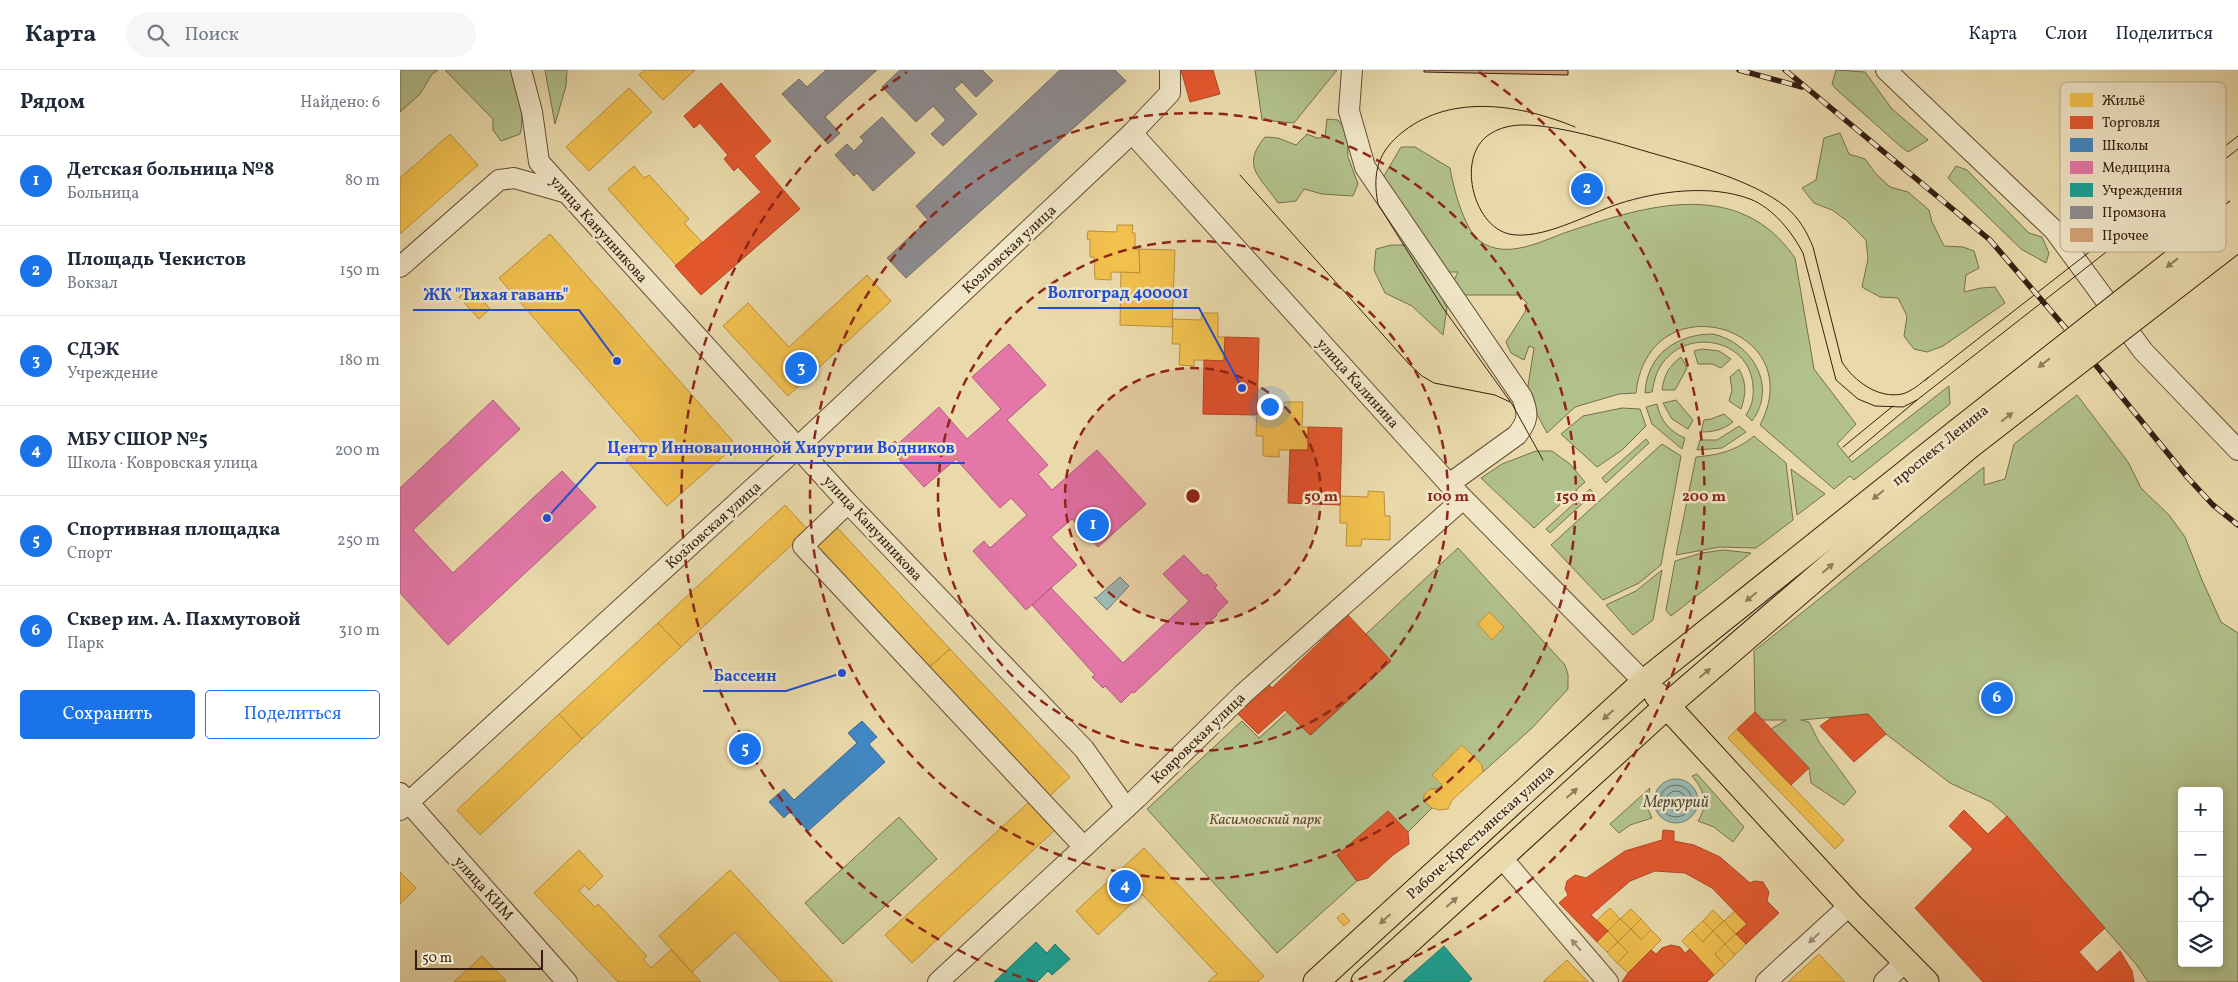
<!DOCTYPE html>
<html lang="ru">
<meta charset="utf-8">
<style>
:root{--surface:#fff;--page:#f6f6f7;--text:#1f2937;--muted:#747a83;--line:#e0e1e3;--accent:#1a73e8}
body{margin:0;font-family:Vollkorn,serif;background:var(--page);color:var(--text)}
.controls{position:absolute;right:15px;bottom:15px;display:grid;overflow:hidden;border-radius:5px;box-shadow:0 2px 8px #0003}
.controls button{width:45px;height:45px;display:grid;place-items:center;padding:0;border:0;border-bottom:1px solid var(--line);background:var(--surface);color:var(--text);font:25px sans-serif}
.scale{position:absolute;left:15px;bottom:12px;width:128px;box-sizing:border-box;padding-left:5px;border:2px solid #361e0f;border-top:0;font-size:14px;line-height:18px;white-space:nowrap;color:#361e0f;-webkit-text-stroke:4px #f1e7c8;paint-order:stroke}
.you{position:absolute;left:869px;top:336px;width:18px;height:18px;margin:-12px;border:4px solid #fff;border-radius:50%;background:#1a73e8;box-shadow:0 0 0 8px #1a73e833}
.badge{display:grid;place-items:center;width:32px;height:32px;border-radius:50%;background:var(--accent);color:#fff;font-size:16px;font-weight:700}
.pin{position:absolute;translate:-50% -50%;border:2px solid #fff;box-shadow:0 1px 5px #0006}
.list{margin:0;padding:0;list-style:none}
h2{display:flex;justify-content:space-between;align-items:center;height:65px;margin:0;padding:0 20px;font-size:21px}
h2 small{font-size:16px;font-weight:400;color:var(--muted)}
.list li{display:grid;grid-template-columns:32px 1fr auto;gap:15px;align-items:center;box-sizing:border-box;height:90px;padding:0 20px;border-top:1px solid var(--line)}
.list b{display:block;font-size:19px;white-space:nowrap}
.list p{margin:0;font-size:16px;white-space:nowrap;color:var(--muted)}
.list em{font-size:16px;font-style:normal;color:var(--muted)}
.actions{display:flex;gap:10px;padding:15px 20px}
.actions a{flex:1;padding:11px 0;border:1px solid var(--accent);border-radius:5px;text-align:center;font-size:18px;color:var(--accent)}
.actions .main{background:var(--accent);color:#fff}
.icon{flex:none;width:28px;height:28px;fill:none;stroke:currentColor;stroke-width:2;stroke-linecap:round;stroke-linejoin:round}
.map{position:relative;flex:none;width:1838px;height:912px;overflow:hidden}
header{display:flex;align-items:center;gap:30px;box-sizing:border-box;height:70px;padding:0 25px;background:var(--surface);border-bottom:1px solid var(--line)}
header strong{font-size:24px}
nav{display:flex;gap:28px;margin-inline-start:auto;font-size:18px}
.search{width:350px;height:45px;background:var(--page);display:flex;align-items:center;gap:12px;box-sizing:border-box;padding:0 18px;border-radius:28px;color:var(--muted);font-size:19px}
main{display:flex}
aside{flex:1;background:var(--surface)}
.map>svg:first-child{display:block}
</style>
<header>
<strong>Карта</strong>
<div class="search"><svg class="icon" aria-label="search" viewBox="0 0 24 24"><circle cx="10" cy="10" r="6"/><path d="M15 15l6 6"/></svg>Поиск</div>
<nav><a>Карта</a><a>Слои</a><a>Поделиться</a></nav>
</header>
<main>
<aside>
<h2>Рядом<small>Найдено: 6</small></h2>
<ul class="list">
<li><span class="badge">1</span><div><b>Детская больница №8</b><p>Больница</p></div><em>80 m</em></li>
<li><span class="badge">2</span><div><b>Площадь Чекистов</b><p>Вокзал</p></div><em>150 m</em></li>
<li><span class="badge">3</span><div><b>СДЭК</b><p>Учреждение</p></div><em>180 m</em></li>
<li><span class="badge">4</span><div><b>МБУ СШОР №5</b><p>Школа · Ковровская улица</p></div><em>200 m</em></li>
<li><span class="badge">5</span><div><b>Спортивная площадка</b><p>Спорт</p></div><em>250 m</em></li>
<li><span class="badge">6</span><div><b>Сквер им. А. Пахмутовой</b><p>Парк</p></div><em>310 m</em></li>
</ul>
<div class="actions"><a class="main">Сохранить</a><a>Поделиться</a></div>
</aside>
<div class="map">
<svg width="1838" height="912" viewBox="0 0 1838 912">
<rect width="100%" height="100%" fill="#eadaab"/>
<filter id="stains"><feTurbulence type="fractalNoise" baseFrequency=".004" numOctaves="4"/><feColorMatrix values="0 0 0 0 .2 0 0 0 0 .09 0 0 0 0 .02 0 0 0 .5 -.17"/></filter>
<radialGradient id="worn" r=".72"><stop offset=".6" stop-color="#630" stop-opacity="0"/><stop offset="1" stop-color="#630" stop-opacity=".3"/></radialGradient>
<g fill="#b2c18c" stroke="#74704e" fill-rule="evenodd">
<path d="M0 0H38L32 4 20 24 0 42Z"/>
<path d="M45 0H110C117 20 126 44 120 64L101 71 93 60V49Z"/>
<path d="M145 0H167L166 16 155 54Z"/>
<path d="M855 0H937L894 53 862 50Z"/>
<path d="M1436 0 1465 2 1492 39 1528 70 1508 82 1500 76 1436 19 1432 14Z"/>
<path d="M927 49 938 50 947 63 948 87 958 114 953 126 922 124 904 119 896 131 878 133C861 107 840 97 865 67L878 68 896 75 907 64 917 68 925 67Z"/>
<path d="M1440 63 1449 84 1465 89 1476 104 1490 117 1508 122 1529 140 1532 152 1544 176 1563 177 1574 181 1579 198 1566 205 1564 222 1581 218 1595 217 1605 233 1543 276 1527 282 1514 279 1504 266 1507 246 1498 228 1480 227 1462 217 1468 189 1466 170 1446 150 1432 140 1414 133 1402 118 1416 110 1424 68Z"/>
<path d="M1001 77H1015L1050 98C1053 116 1064 160 1080 171 1107 191 1143 170 1170 161 1248 135 1339 107 1395 188L1414 299 1456 354 1437 374 1452 392 1549 316 1550 334 1454 410 1450 406 1434 419 1360 355C1412 256 1248 209 1236 323L1219 324 1175 337 1147 363 1129 329 1128 316 1134 278 1129 276 1124 290 1111 283 1106 272 1125 242 1127 233 1119 225H1063L1053 212 1058 202H1046L985 122 984 106Z"/>
<path d="M1556 96 1567 100 1629 163 1642 167 1649 183 1646 193 1621 179 1548 108Z"/>
<path d="M991 175H1009L1033 209 1047 238 1043 265 1012 236 985 223 974 200 976 179Z"/>
<path d="M1313 264C1352 273 1378 316 1352 351L1346 345C1352 336 1354 327 1353 316 1350 268 1284 256 1260 297 1255 305 1254 313 1252 322L1245 323C1247 284 1277 264 1313 264Z"/>
<path d="M1302 279 1319 281 1331 289 1321 298 1312 294H1298L1294 281Z"/>
<path d="M1281 287 1287 298 1275 320H1262C1264 305 1269 296 1281 287Z"/>
<path d="M1339 299C1347 314 1346 324 1341 339L1329 331 1332 320 1330 307Z"/>
<path d="M1677 325 1728 392 1741 418 1769 445 1785 467 1802 510 1821 552 1838 563V912H1748L1736 894 1607 746 1591 732 1550 713 1486 664 1468 644 1401 650 1409 652 1419 672 1456 722 1444 735 1411 713 1409 698 1371 659 1386 650H1362L1355 643 1354 581 1584 397V415L1605 409 1614 374ZM1782 721H1819V893H1782Z"/>
<path d="M1276 330 1293 350 1288 359 1272 349 1263 333Z"/>
<path d="M1257 334C1260 350 1270 362 1285 368L1282 379 1252 354 1246 337Z"/>
<path d="M1222 338 1240 339 1246 356 1222 380 1197 397 1161 364 1183 346Z"/>
<path d="M1324 344 1333 352C1323 360 1313 362 1301 362L1304 350 1311 349Z"/>
<path d="M1339 356 1346 362 1322 378 1297 380 1300 370H1317Z"/>
<path d="M1354 366 1386 393 1393 450 1356 478 1320 477 1276 485 1296 387C1318 385 1336 381 1354 366Z"/>
<path d="M1246 369 1249 373 1206 413 1202 408Z"/>
<path d="M1262 374 1281 386 1261 495 1239 513 1203 530 1151 475Z"/>
<path d="M1136 381H1152L1170 394 1185 412 1134 458 1081 408 1102 394Z"/>
<path d="M1391 399 1425 424 1397 445Z"/>
<path d="M1190 419 1194 423 1150 463 1146 459Z"/>
<path d="M1058 478 1165 595 1168 604V619L1132 658 1083 702 1082 695 1062 675 1033 705 1042 715 1039 719H1030L1024 725V731L1032 738 1008 762 937 785 957 811 877 883 747 739 842 651 859 668 891 639 911 665 991 591 966 564Z"/>
<path d="M1323 480 1351 483 1271 546 1266 540 1275 491 1302 483Z"/>
<path d="M1262 500 1253 550 1233 565 1206 535 1236 521Z"/>
<path d="M1297 704 1344 757 1333 772 1314 757 1298 751C1309 734 1304 720 1292 706Z"/>
<path d="M1250 718 1246 735 1252 748 1230 755 1219 763 1210 754Z"/>
<path d="M499 747 537 789 443 874 405 833Z"/>
</g>
<g fill="#9ab9b2" stroke="#727b71">
<path d="M720 507 729 516 707 540 694 527 696 528Z"/>
<circle cx="1276" cy="731" r="22"/>
</g>
<g fill="#f2c14e" stroke="#ba903b">
<path d="M244 0H295L263 30 239 5Z"/>
<path d="M229 18 252 42 189 101 166 77Z"/>
<path d="M50 64 78 95 0 164V108Z"/>
<path d="M234 96 244 108 249 105 289 149 284 153 302 172 276 195 208 119Z"/>
<path d="M717 155H733L732 163H735V179H739L740 203 711 202V210L695 209 694 187H690V170L687 169 688 161 717 162Z"/>
<path d="M150 164 336 375 267 436 226 390 244 374 99 208Z"/>
<path d="M739 179 775 180 772 257 720 255 721 202 740 203Z"/>
<path d="M467 205 491 231 388 326 323 256 348 233 389 277Z"/>
<path d="M71 216 90 239 79 249 59 227Z"/>
<path d="M802 243H818V267H825L824 291 794 290V296L779 295 780 274H772L773 249 801 250Z"/>
<path d="M884 332H903L902 357H908V380H879V387L863 386V366H856L857 338 884 339Z"/>
<path d="M968 421 984 422 985 446H990V470L962 469 961 476H946L947 453H940V426L968 427Z"/>
<path d="M385 435 408 460 281 577 258 553Z"/>
<path d="M433 453 550 579 526 600 401 466Z"/>
<path d="M1089 542 1104 557 1092 570 1078 554Z"/>
<path d="M258 553 281 577 182 669 159 644Z"/>
<path d="M550 579 670 707 637 738 526 600Z"/>
<path d="M159 644 182 669 80 765 57 740Z"/>
<path d="M1337 659 1444 770 1435 779 1328 668Z"/>
<path d="M1062 675 1082 695 1083 702 1052 730 1048 739 1039 740 1032 738 1024 731V725L1030 719H1039L1042 715 1032 705Z"/>
<path d="M630 731 656 759 512 893 485 865Z"/>
<path d="M744 778 864 906 858 912H808L817 904 742 824 698 865 676 841Z"/>
<path d="M179 780 203 806 189 820 185 815 179 821 195 837 198 834 247 886 243 889 251 898 271 880 301 912H218L134 823Z"/>
<path d="M330 800 433 912H381L335 862 292 902 259 866Z"/>
<path d="M0 802 16 818 0 834Z"/>
<path d="M1210 838 1220 849 1208 861 1197 850Z"/>
<path d="M1231 839 1241 849 1231 859 1220 849Z"/>
<path d="M1313 840 1324 851 1313 861 1303 851Z"/>
<path d="M1335 841 1347 854 1336 864 1324 851Z"/>
<path d="M943 843 950 851 944 856 937 848Z"/>
<path d="M1220 849 1231 859 1218 872 1208 861Z"/>
<path d="M1241 849 1251 860 1241 870 1231 859Z"/>
<path d="M1303 851 1313 861 1303 872 1292 861Z"/>
<path d="M1324 851 1336 864 1325 874 1313 861Z"/>
<path d="M1231 859 1241 870 1251 860 1261 870 1228 903 1217 893 1228 882 1218 872Z"/>
<path d="M1208 861 1218 872 1207 882 1197 872Z"/>
<path d="M1292 861 1303 872 1313 861 1325 874 1315 884 1325 895 1314 905 1282 871Z"/>
<path d="M1336 864 1346 874 1335 885 1325 874Z"/>
<path d="M1218 872 1228 882 1217 893 1207 882Z"/>
<path d="M1325 874 1335 885 1325 895 1315 884Z"/>
<path d="M1419 884 1445 912H1388Z"/>
<path d="M82 886 106 911 54 912Z"/>
<path d="M1167 890 1188 912H1143Z"/>
</g>
<g fill="#e4572e" stroke="#b04625">
<path d="M781 0H813L820 24 790 32Z"/>
<path d="M321 13 371 71 354 86 400 139 301 225 275 196 361 122 338 97 334 101 324 89 328 85 300 53 294 58 284 46Z"/>
<path d="M825 267 859 268 857 345 803 344 804 290 824 291Z"/>
<path d="M908 357 942 358 940 435 888 433 890 380H908Z"/>
<path d="M948 545 991 591 910 665 885 640 858 664 836 642 867 612 872 618Z"/>
<path d="M1355 642 1409 698 1391 715 1337 659Z"/>
<path d="M1468 644 1486 664 1454 692 1420 656 1431 648Z"/>
<path d="M1564 740 1588 764 1607 746 1705 858 1679 882 1697 902 1720 881 1732 901 1734 912H1583L1515 838 1573 779 1549 756Z"/>
<path d="M988 741 1008 762 1009 774 993 785 968 808 957 811 937 785Z"/>
<path d="M1263 760 1274 761V771L1294 775 1320 787 1350 813 1354 811 1363 812 1369 822 1367 831 1379 843 1346 874 1336 864 1347 854 1312 818 1285 803 1255 801 1230 811 1191 845 1208 861 1197 872 1159 833 1168 825 1165 819 1167 811 1175 805 1186 808 1225 781 1262 770Z"/>
<path d="M1271 875 1280 877 1285 883 1290 879 1314 905 1307 912H1222L1228 903 1251 880 1256 884 1262 878Z"/>
</g>
<path fill="#3f88c5" stroke="#3c688e" d="M462 651 477 667 469 674 485 692 408 761 390 742 384 748 369 732 384 719 394 730 457 673 448 663Z"/>
<g fill="#e377a8" stroke="#af5c7a">
<path d="M609 274 646 315 607 350 648 395 638 404 652 420 697 380 746 434 698 477 672 449 651 467 677 495 626 540 573 481 584 471 590 478 627 445 611 428 600 438 556 389 524 417 488 377 495 371 498 374 539 337 567 369 601 339 572 307Z"/>
<path d="M93 330 120 359 13 460 53 503 162 401 196 437 48 575 0 523V418Z"/>
<path d="M784 485 804 506 807 504 817 515 815 518 828 532 816 544 817 545 734 623 732 622 721 633 705 616 703 618 692 607 695 605 632 535 651 518 723 593 789 531 763 504Z"/>
</g>
<g fill="#17a398" stroke="#207b6f">
<path d="M636 872 647 883 655 874 670 889 652 905 648 901 637 912H594Z"/>
<path d="M1044 876 1072 909 1068 912H1003Z"/>
</g>
<g fill="#8d8d92" stroke="#736c6b">
<path d="M426 0H477L425 47 440 63 428 74 382 24 399 9 407 17Z"/>
<path d="M500 0H582L593 11 576 27 562 12 554 19 577 44 543 76 531 64 546 50 533 36 516 52 482 17Z"/>
<path d="M660 0H715L726 11 506 208 487 188 528 150 516 136Z"/>
<path d="M482 47 515 83 473 121 457 103 454 106 435 85 447 74 454 81 464 71 460 67Z"/>
</g>
<g fill="none" stroke-linecap="round" stroke-linejoin="round">
<g stroke="#686c60" stroke-width="1">
<circle cx="1276" cy="731" r="16"/>
<circle cx="1276" cy="731" r="10"/>
</g>
</g>
<path fill="#d4a177" stroke="#361e0f" d="M1024 0H1168V5L1024 2Z"/>
<g fill="none" stroke-linecap="round" stroke-linejoin="round">
<g stroke="#634d36" stroke-width="22">
<g id="minor">
<path d="M121 0 132 42 139 92 448 433 684 679 726 738"/>
<path d="M952 0 949 41 965 97 1122 327C1129 344 1128 351 1117 365L1049 414"/>
<path d="M1486 0 1654 160 1743 281 1838 380"/>
<path d="M732 63 1049 414 1244 612"/>
<path d="M0 197 99 110 114 108 167 123"/>
<path d="M448 433 403 476 684 777"/>
<path d="M0 723 167 912"/>
<path d="M0 740 397 378 732 63 770 23V0"/>
<path d="M1101 787 1208 912"/>
<path d="M538 912 737 728 843 624 1063 429"/>
<path d="M1366 912 1450 835"/>
<path d="M1484 912 1506 891"/>
</g>
</g>
<g stroke="#361e0f" stroke-width="27">
<g id="major">
<path d="M1257 625 1450 835 1526 912"/>
<path d="M916 912 1244 612 1557 362"/>
<path d="M964 912 1268 635 1568 377"/>
</g>
</g>
<use href="#minor" stroke="#f1e7c8" stroke-width="20"/>
<use href="#major" stroke="#eadaab" stroke-width="25"/>
<g stroke="#361e0f" stroke-width="1">
<path d="M840 105 1009 294 1022 306 1034 313 1095 325 1110 332"/>
<path d="M1524 311 1838 66"/>
<path d="M1517 330 1503 337 1475 336 1458 329 1436 310 1403 183C1392 162 1373 138 1350 129 1310 114 1258 121 1218 134 1188 144 1141 171 1109 164 1072 155 1056 85 1090 64 1105 54 1123 54 1141 56 1180 61 1217 73 1255 84 1297 96 1352 110 1386 137 1399 148 1407 162 1413 177L1442 292C1454 311 1478 329 1502 324 1511 322 1521 313 1529 307"/>
<path d="M1443 377 1493 336"/>
<path d="M1449 387 1517 330 1838 79"/>
<path d="M1143 390 1112 334 1043 238 978 134C972 102 978 81 1004 61 1053 23 1122 35 1175 57"/>
</g>
<g stroke="#361e0f" stroke-width="5.5">
<g id="rail">
<path d="M1339 0 1402 17"/>
<path d="M1385 0 1590 170 1663 255 1788 408 1813 435 1838 455"/>
</g>
</g>
<use href="#rail" stroke="#f1e7c8" stroke-width="4" stroke-dasharray="11" stroke-linecap="butt"/>
<g stroke="#361e0f" stroke-width="27" stroke-linecap="butt">
<g id="major-bridge">
<path d="M1557 362 1838 141"/>
<path d="M1568 377 1838 168"/>
</g>
</g>
<use href="#major-bridge" stroke="#eadaab" stroke-width="25"/>
</g>
<defs><path id="oneway-solid" d="M-6-.8H1V-3.2L6.5 0L1 3.2V.8H-6Z" transform="scale(1.25)"/></defs>
<g fill="#907c5d">
<use href="#oneway-solid" transform="translate(1772 193) rotate(142)"/>
<use href="#oneway-solid" transform="translate(1644 293) rotate(142)"/>
<use href="#oneway-solid" transform="translate(1607 347) rotate(-38)"/>
<use href="#oneway-solid" transform="translate(1478 425) rotate(141)"/>
<use href="#oneway-solid" transform="translate(1428 498) rotate(-41)"/>
<use href="#oneway-solid" transform="translate(1351 527) rotate(141)"/>
<use href="#oneway-solid" transform="translate(1305 603) rotate(-40)"/>
<use href="#oneway-solid" transform="translate(1208 645) rotate(138)"/>
<use href="#oneway-solid" transform="translate(1172 723) rotate(-42)"/>
<use href="#oneway-solid" transform="translate(1052 832) rotate(-42)"/>
<use href="#oneway-solid" transform="translate(985 849) rotate(138)"/>
</g>
<g fill="#9d8d75">
<use href="#oneway-solid" transform="translate(1414 868) rotate(137)"/>
<use href="#oneway-solid" transform="translate(1176 875) rotate(-131)"/>
</g>
<circle cx="793" cy="426" r="128" fill="#8f2418" fill-opacity=".12"/>
<g fill="none" stroke="#8f2418" stroke-width="2.5" stroke-dasharray="9 6">
<circle cx="793" cy="426" r="128"/>
<circle cx="793" cy="426" r="255"/>
<circle cx="793" cy="426" r="383"/>
<path d="M635 912A511 511 0 0 1 507 2M1079 2A511 511 0 0 1 951 912"/>
</g>
<g text-anchor="middle" stroke-width="5" stroke-linejoin="round" paint-order="stroke">
<g font-size="15" fill="#361e0f" stroke="#f1e7c8">
<text transform="translate(199 159) rotate(48)" y="5">улица Канунникова</text>
<text transform="translate(609 179) rotate(-43)" y="5">Козловская улица</text>
<text transform="translate(958 313) rotate(48)" y="5">улица Калинина</text>
<text transform="translate(1540 375) rotate(-39)" y="5">проспект Ленина</text>
<text transform="translate(313 455) rotate(-42)" y="5">Козловская улица</text>
<text transform="translate(473 458) rotate(47)" y="5">улица Канунникова</text>
<text transform="translate(798 668) rotate(-44)" y="5">Ковровская улица</text>
<text transform="translate(1080 762) rotate(-42)" y="5">Рабоче-Крестьянская улица</text>
<text transform="translate(84 818) rotate(48)" y="5">улица КИМ</text>
</g>
<g font-size="15" font-style="italic" fill="#5b4f34" stroke="#f1e7c8">
<text x="865" y="754">Касимовский парк</text>
</g>
<g font-size="16" font-style="italic" fill="#544c40" stroke="#f1e7c8">
<text x="1276" y="737">Меркурий</text>
</g>
</g>
<rect x="1660" y="12" width="166" height="170" rx="8" fill="#f1e7c8" stroke="#b9ab90" stroke-width="1"/>
<rect x="1670" y="23" width="23" height="14" fill="#f2c14e"/>
<rect x="1670" y="46" width="23" height="13" fill="#e4572e"/>
<rect x="1670" y="68" width="23" height="14" fill="#3f88c5"/>
<rect x="1670" y="91" width="23" height="13" fill="#e377a8"/>
<rect x="1670" y="113" width="23" height="14" fill="#17a398"/>
<rect x="1670" y="136" width="23" height="13" fill="#8d8d92"/>
<rect x="1670" y="158" width="23" height="14" fill="#d4a177"/>
<g font-size="14" fill="#361e0f">
<text x="1702" y="35">Жильё</text>
<text x="1702" y="57">Торговля</text>
<text x="1702" y="80">Школы</text>
<text x="1702" y="102">Медицина</text>
<text x="1702" y="125">Учреждения</text>
<text x="1702" y="147">Промзона</text>
<text x="1702" y="170">Прочее</text>
</g>
<circle cx="793" cy="426" r="8" fill="#8f2418" stroke="#f1e7c8" stroke-width="2.5"/>
<g font-size="15" text-anchor="middle" font-weight="bold" fill="#8f2418" stroke="#f1e7c8" stroke-width="5" stroke-linejoin="round" paint-order="stroke">
<text x="921" y="431">50 m</text>
<text x="1048" y="431">100 m</text>
<text x="1176" y="431">150 m</text>
<text x="1304" y="431">200 m</text>
</g>
<path fill="none" stroke="#1d4ed8" stroke-width="2" d="M842 318L799 238H638M217 291L179 240H13M147 448L197 393H565M442 603L386 621H303"/>
<g fill="#1d4ed8" stroke="#f1e7c8" stroke-width="2">
<circle cx="842" cy="318" r="5"/>
<circle cx="217" cy="291" r="5"/>
<circle cx="147" cy="448" r="5"/>
<circle cx="442" cy="603" r="5"/>
</g>
<g font-size="16" text-anchor="middle" font-weight="bold" fill="#1d4ed8" stroke="#f1e7c8" stroke-width="5" stroke-linejoin="round" paint-order="stroke">
<text x="718" y="228">Волгоград 400001</text>
<text x="96" y="230">ЖК "Тихая гавань"</text>
<text x="381" y="383">Центр Инновационной Хирургии Водников</text>
<text x="345" y="611">Бассеин</text>
</g>
<rect width="100%" height="100%" filter="url(#stains)"/>
<rect width="100%" height="100%" fill="url(#worn)"/>
</svg>
<div class="controls">
<button>+</button>
<button>−</button>
<button><svg class="icon" aria-label="locate" viewBox="0 0 24 24"><circle cx="12" cy="12" r="6"/><path d="M12 2v4M12 18v4M2 12h4M18 12h4"/></svg></button>
<button><svg class="icon" aria-label="layers" viewBox="0 0 24 24"><path d="M12 4l9 5-9 5-9-5zM3 14l9 5 9-5"/></svg></button>
</div>
<div class="scale">50 m</div>
<div class="you"></div>
<div class="pin badge" style="left:693px;top:455px">1</div>
<div class="pin badge" style="left:1187px;top:119px">2</div>
<div class="pin badge" style="left:401px;top:298px">3</div>
<div class="pin badge" style="left:725px;top:816px">4</div>
<div class="pin badge" style="left:345px;top:679px">5</div>
<div class="pin badge" style="left:1597px;top:628px">6</div>
</div>
</main>
